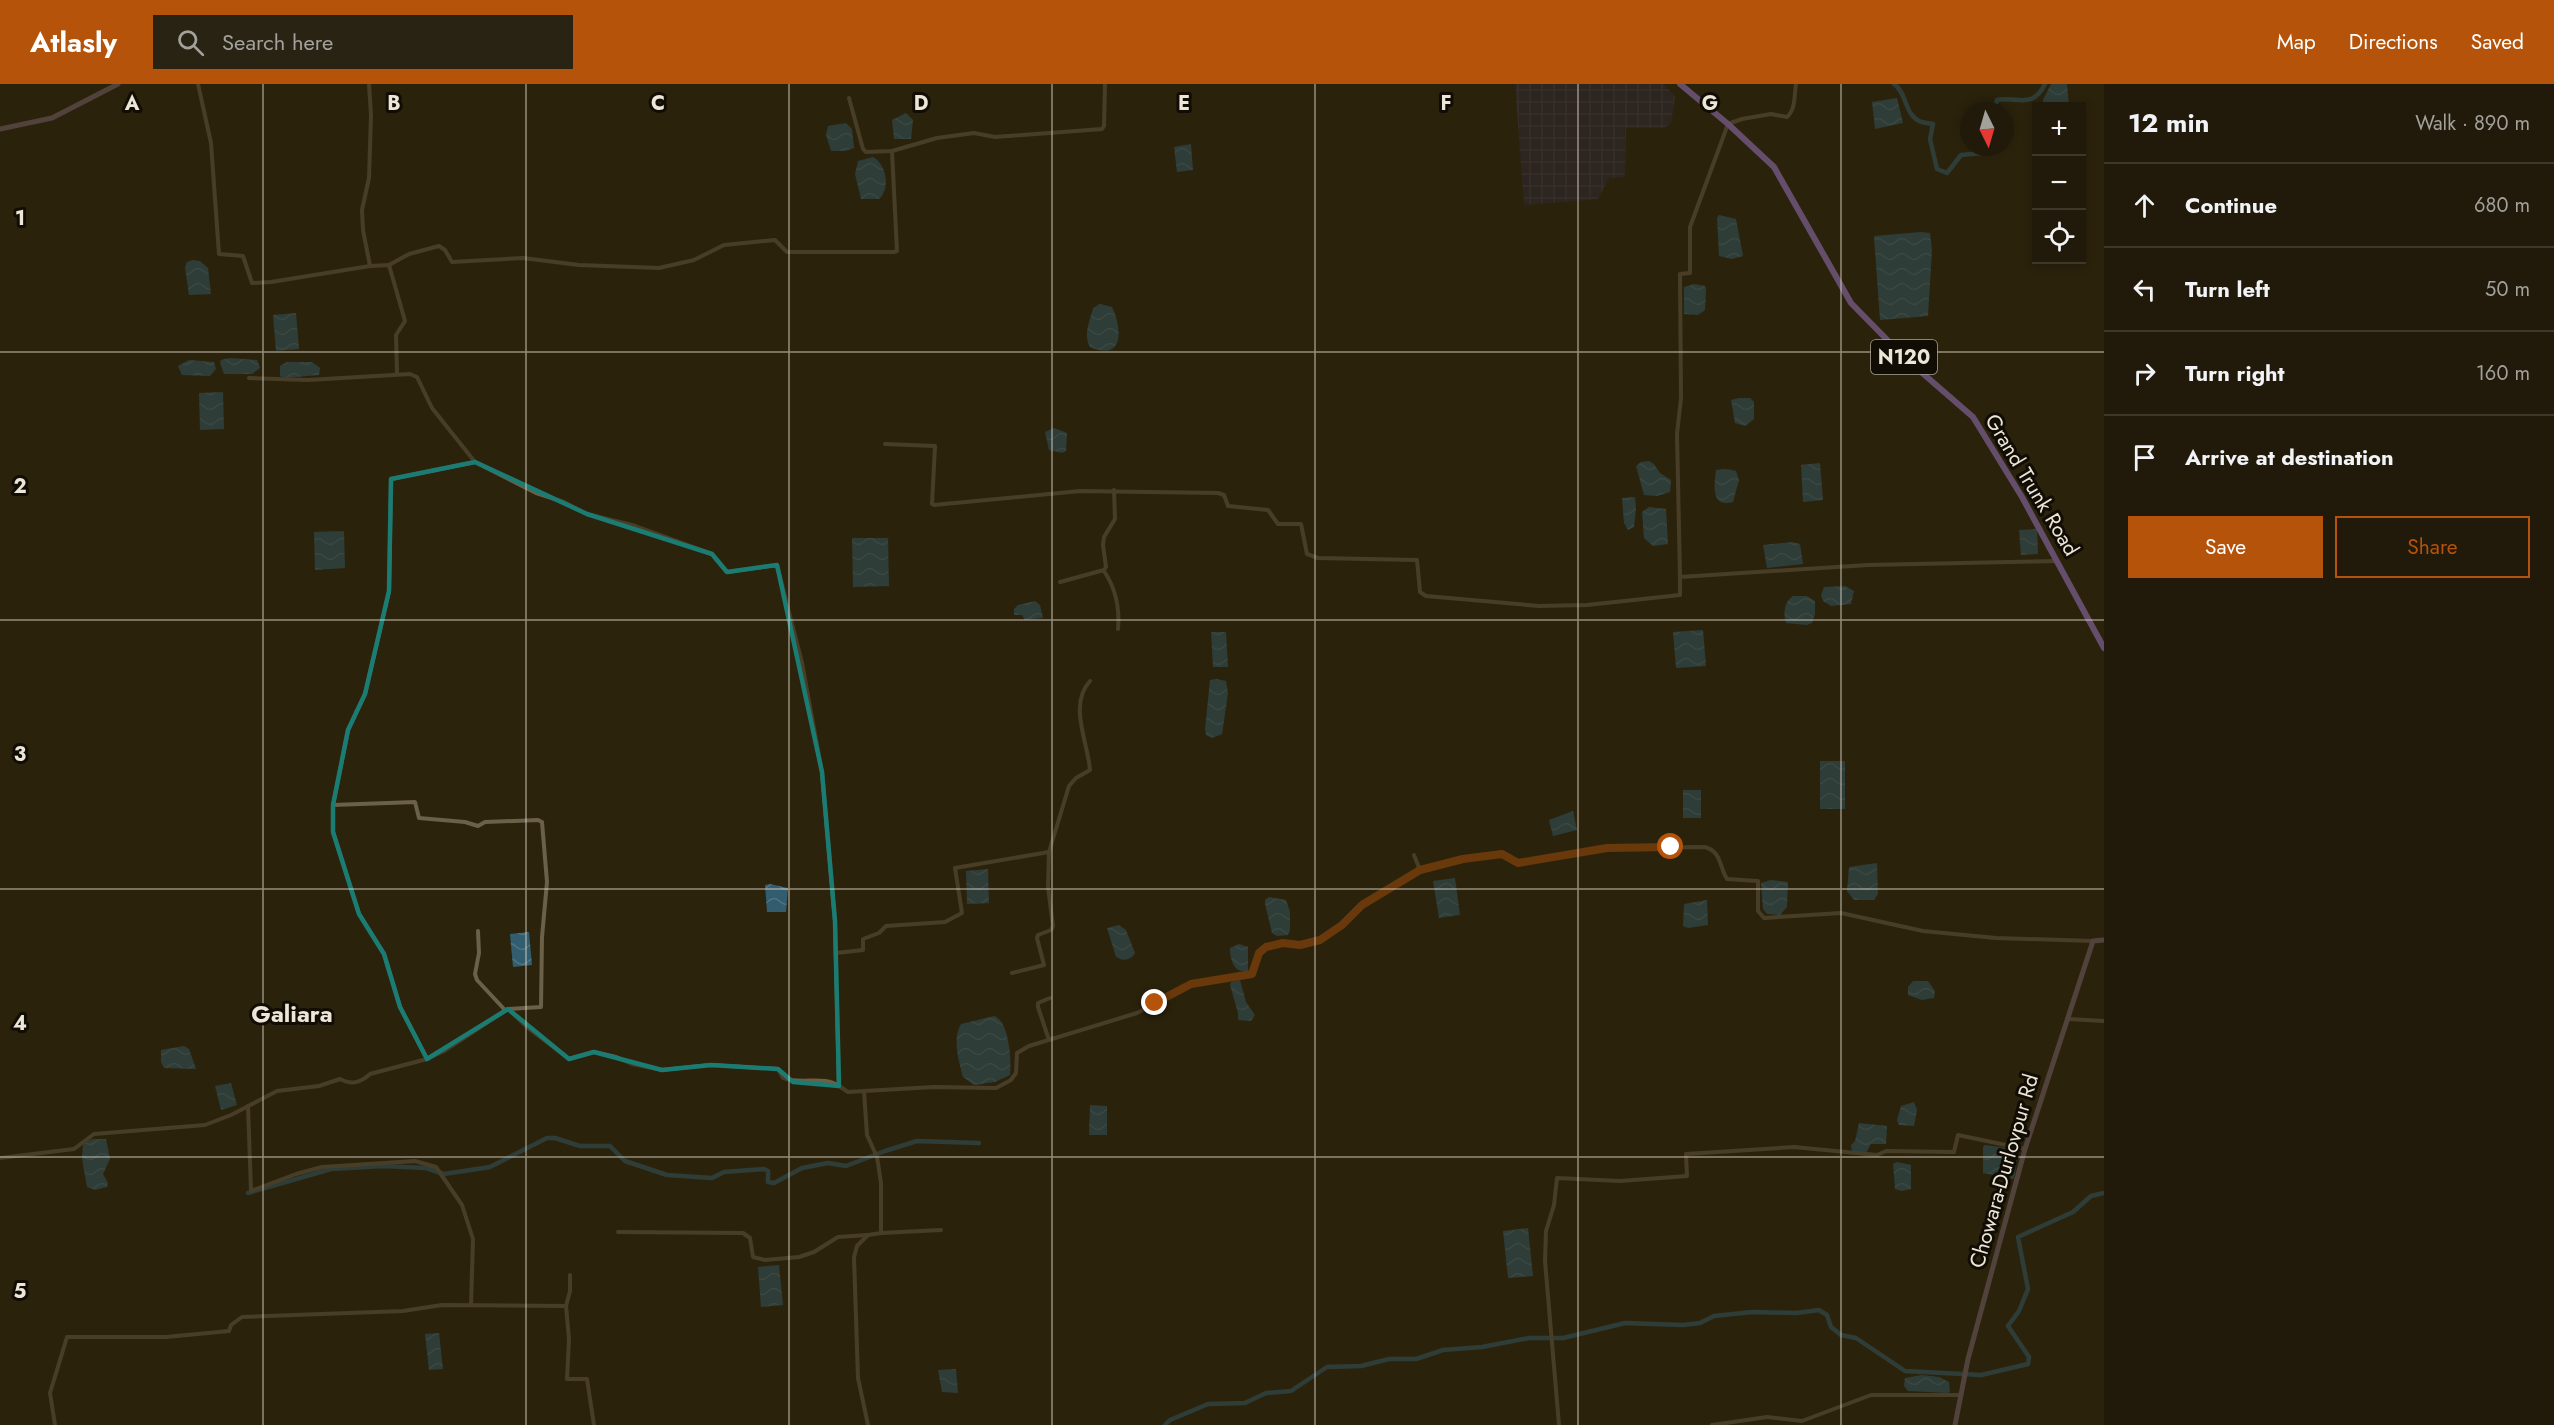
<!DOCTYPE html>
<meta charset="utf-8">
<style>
:root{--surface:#211a0a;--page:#292313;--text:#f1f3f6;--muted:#a2a19c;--line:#3e382b;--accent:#b45309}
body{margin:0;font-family:Jost,sans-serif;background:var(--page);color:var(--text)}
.controls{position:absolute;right:18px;top:18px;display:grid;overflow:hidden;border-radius:0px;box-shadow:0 3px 9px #0003}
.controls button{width:54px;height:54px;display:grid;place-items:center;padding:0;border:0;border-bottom:2px solid var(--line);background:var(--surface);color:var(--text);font:30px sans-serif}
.compass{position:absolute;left:1960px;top:18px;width:54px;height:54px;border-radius:50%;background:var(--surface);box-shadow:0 3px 9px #0003;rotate:175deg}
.stop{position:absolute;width:18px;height:18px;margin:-14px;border:4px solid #b45309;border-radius:50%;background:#fff}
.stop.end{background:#b45309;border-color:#fff;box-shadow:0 2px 6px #0008}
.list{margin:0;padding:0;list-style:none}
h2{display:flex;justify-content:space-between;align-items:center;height:78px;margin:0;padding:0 24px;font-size:26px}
h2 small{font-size:20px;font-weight:400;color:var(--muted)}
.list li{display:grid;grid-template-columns:39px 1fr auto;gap:18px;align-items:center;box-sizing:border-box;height:84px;padding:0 24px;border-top:2px solid var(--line)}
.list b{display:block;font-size:22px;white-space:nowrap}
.list em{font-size:20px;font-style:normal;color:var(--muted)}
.actions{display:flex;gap:12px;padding:18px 24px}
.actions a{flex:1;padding:14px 0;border:2px solid var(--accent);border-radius:0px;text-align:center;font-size:21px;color:var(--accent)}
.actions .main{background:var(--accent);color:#fff}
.icon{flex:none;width:33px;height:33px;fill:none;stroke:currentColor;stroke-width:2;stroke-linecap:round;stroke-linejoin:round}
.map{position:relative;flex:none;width:2104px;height:1341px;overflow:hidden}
header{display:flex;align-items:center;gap:36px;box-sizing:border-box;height:84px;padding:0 30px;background:var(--accent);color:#fff}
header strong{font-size:28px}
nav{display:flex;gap:33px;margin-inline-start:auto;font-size:21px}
.search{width:420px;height:54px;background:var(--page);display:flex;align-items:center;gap:15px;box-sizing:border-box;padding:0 21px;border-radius:0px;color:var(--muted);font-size:22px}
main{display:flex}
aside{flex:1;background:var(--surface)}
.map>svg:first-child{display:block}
</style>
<header>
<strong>Atlasly</strong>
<div class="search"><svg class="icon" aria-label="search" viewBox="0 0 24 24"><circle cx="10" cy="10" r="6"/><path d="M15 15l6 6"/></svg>Search here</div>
<nav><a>Map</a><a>Directions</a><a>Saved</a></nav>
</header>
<main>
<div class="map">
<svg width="2104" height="1341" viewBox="0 0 2104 1341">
<defs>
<pattern id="industrial-grid" width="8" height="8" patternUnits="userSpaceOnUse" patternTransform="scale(1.5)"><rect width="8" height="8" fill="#2f2838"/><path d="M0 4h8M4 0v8" fill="none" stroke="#433d4b"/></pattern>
<pattern id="water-waves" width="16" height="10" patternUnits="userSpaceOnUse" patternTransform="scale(1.5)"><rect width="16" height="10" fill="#315d6e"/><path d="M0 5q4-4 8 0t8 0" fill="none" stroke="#4f7482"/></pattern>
</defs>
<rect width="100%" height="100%" fill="#2c230d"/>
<path fill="url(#industrial-grid)" d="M1515 0H1664L1675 13 1671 39 1664 44H1626L1625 93 1609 94 1598 115 1524 121Z"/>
<g fill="url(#water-waves)">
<path d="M2051 0H2067L2069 22H2043V16Z"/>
<path d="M1897 14 1903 39 1875 45 1872 18Z"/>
<path d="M906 29 913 36 911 55H894L892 36Z"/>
<path d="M846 39 852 45 854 64 845 67H831L826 51 828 42Z"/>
<path d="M1191 60 1193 86 1177 88 1174 63Z"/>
<path d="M873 73C886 80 891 104 879 115H861L855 90 858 77Z"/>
<path d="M1719 131 1736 135 1743 172 1732 175 1719 172 1717 134Z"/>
<path d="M1921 148 1930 149 1932 166 1928 232 1880 236 1874 152Z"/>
<path d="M193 176 200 177 208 184 211 210 189 211 185 183 187 178Z"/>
<path d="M1694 200 1705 202 1706 205 1705 226 1698 231 1684 230V203Z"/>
<path d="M1100 220 1112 223C1122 244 1125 278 1090 263 1083 250 1090 237 1093 224Z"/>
<path d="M296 229 299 265 276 267 273 231Z"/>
<path d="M229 274 257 276 260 284 252 290H224L220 279 221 276Z"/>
<path d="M189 276 214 278 216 285 210 292 182 291 178 282Z"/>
<path d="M287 278H312L320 284 319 291 284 294 280 292V282Z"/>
<path d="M223 308 224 345 200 346 199 309Z"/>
<path d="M1739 314H1750L1754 318V335L1745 342 1735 339 1731 316Z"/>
<path d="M1054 344 1067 349 1066 367 1062 369 1049 366 1045 348Z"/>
<path d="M1649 377 1654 380 1660 389 1671 396 1670 408 1657 412 1644 411 1636 382 1641 378Z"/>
<path d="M1820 379 1823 416 1803 418 1801 381Z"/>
<path d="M1727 385 1736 387 1739 396 1733 418C1711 424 1714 402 1716 386Z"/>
<path d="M1635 413 1636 425 1634 443 1628 446 1624 439 1622 414Z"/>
<path d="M1649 423 1666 425 1668 460 1653 462 1644 454 1642 428Z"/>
<path d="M2037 445 2038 470 2021 471 2019 446Z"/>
<path d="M344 447 345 484 315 486 314 448Z"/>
<path d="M852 454H888L889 502 853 503Z"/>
<path d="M1792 458 1800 460 1803 480 1767 484 1763 461Z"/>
<path d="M1845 502 1854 507 1851 520 1831 522 1823 517 1821 511 1824 503Z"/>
<path d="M1793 512H1807L1815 517V530L1812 539 1807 541 1786 539C1783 529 1784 518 1793 512Z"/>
<path d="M1035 517 1040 521 1043 534 1025 536 1022 531H1014V525L1018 521Z"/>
<path d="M1703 546 1706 582 1676 584 1673 548Z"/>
<path d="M1211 548H1226L1228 583H1213Z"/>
<path d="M1216 595 1226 597 1228 609 1222 650 1212 654 1206 651 1205 645 1210 596Z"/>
<rect x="1820" y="677" width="25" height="48"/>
<rect x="1683" y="706" width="18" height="28"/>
<path d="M1573 727 1577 746 1553 752 1549 736Z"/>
<path d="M1877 779 1878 810 1874 816H1854L1847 807 1849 783Z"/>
<path d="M988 785 989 819 967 820 966 787Z"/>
<path d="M1455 794 1460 831 1439 834 1433 797Z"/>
<path d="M1771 796 1788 798 1787 823 1780 831 1767 830 1763 825 1761 799Z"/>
<path d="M770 800 788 804 786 828H767L765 801Z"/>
<path d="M1269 813 1286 816 1290 828V847L1288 851 1277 852 1272 849 1265 820V816Z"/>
<path d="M1707 816 1708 841 1688 844 1683 842 1684 820Z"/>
<path d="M1119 841 1126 846 1135 869C1130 877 1123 877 1116 873L1107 844Z"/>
<path d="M529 848 532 881 513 883 510 850Z"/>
<path d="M1239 860 1248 863V887C1234 890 1230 876 1230 864Z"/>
<path d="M1240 896 1246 918 1255 931 1251 937 1238 936V929L1230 901 1231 898Z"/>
<path d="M1913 897H1928L1935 907 1934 914 1922 916 1908 911V903Z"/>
<path d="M994 932C1009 936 1012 978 1010 991L995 998 974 1001 963 993C959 977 952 955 961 940Z"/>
<path d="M184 962 189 965 196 985 164 984 161 978V966Z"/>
<path d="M231 999 237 1021 221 1026 215 1002Z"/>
<path d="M1914 1018 1917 1026 1914 1042 1899 1041 1897 1036 1901 1022Z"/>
<path d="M1090 1021 1107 1022V1051H1089Z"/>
<path d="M1859 1039 1887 1042 1886 1060H1871L1866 1069 1852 1068 1851 1061 1855 1057Z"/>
<path d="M92 1055H106L110 1075 103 1090 108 1099 107 1103 95 1106 87 1103 82 1075 83 1060Z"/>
<path d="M1985 1061 2007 1064 2018 1069 2014 1095 1983 1089V1063Z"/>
<path d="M1897 1078 1911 1081V1105L1902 1107 1895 1105 1893 1080Z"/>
<path d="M1528 1144 1533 1192 1508 1194 1503 1147Z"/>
<path d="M779 1181 783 1221 761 1223 758 1183Z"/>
<path d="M439 1249 443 1285 429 1286 425 1250Z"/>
<path d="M956 1285 958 1309 942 1308 938 1286Z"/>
<path d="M1922 1291 1939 1293 1949 1298 1950 1307 1948 1309 1908 1307 1904 1302 1905 1294Z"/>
</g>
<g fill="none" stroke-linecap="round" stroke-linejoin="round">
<g stroke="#315d6e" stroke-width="4.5">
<path d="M1894 0C1907 9 1904 29 1919 37 1923 39 1929 39 1933 40L1930 55 1937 85 1947 89 1961 71 1982 69 1985 63"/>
<path d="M1994 27 1997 16C2018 12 2032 26 2045 0"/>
<path d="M248 1109 331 1085 383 1082 426 1084 444 1090 490 1083 547 1054H555L580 1062H610L625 1077 667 1091 712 1094 724 1088 764 1085 768 1087V1098L774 1099 802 1084 828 1079 846 1082 885 1067 917 1057 979 1059"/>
<path d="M1165 1341 1170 1336 1208 1320 1245 1319 1266 1309 1291 1307 1327 1283 1361 1282 1389 1275H1416L1443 1266 1482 1263 1529 1254H1563L1625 1239 1683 1241 1700 1239 1714 1232 1752 1228 1796 1229 1819 1226 1827 1231 1831 1243 1841 1251 1856 1254 1905 1287 1981 1291 2028 1280 2029 1273 2008 1242 2019 1227 2028 1205 2018 1153 2073 1128 2091 1112 2104 1109"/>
</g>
<g stroke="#6b6048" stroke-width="4">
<path d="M198 0 211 59 219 170 243 172 252 199 271 198 370 182 363 146 362 126 369 94 371 31 369 0"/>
<path d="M849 14 863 65 866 68 892 67 937 54 974 49 995 53 1102 45 1104 42 1105 0"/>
<path d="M389 181 409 170 439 162 445 166 452 178 523 174 579 181 659 184 694 176 724 161 775 156 787 168H894L897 167 892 67"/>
<path d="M370 182 389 181 405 237 396 251 397 289"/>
<path d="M249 294 308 296 410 290 417 293 432 324 475 378"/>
<path d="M885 360 935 362 932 420 934 421 1080 407 1218 409 1224 411 1228 422 1268 426 1278 440H1301L1307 470 1318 474 1417 476 1420 508 1426 512 1539 522 1587 521 1680 511V493L1868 481 2057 477"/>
<path d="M1104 487C1116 505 1120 523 1118 545"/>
<path d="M1680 493 1677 350 1681 314 1680 190 1690 189V143L1728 40 1742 35 1771 30 1787 33C1796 25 1794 11 1796 0"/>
<path d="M1060 498 1104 486 1106 483 1103 461 1104 453 1115 435 1114 406"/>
<path d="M1414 771 1420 786"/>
<path d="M478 847 479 869 475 890 477 896 505 926"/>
<path d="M836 869 863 866V855L879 849 886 842 945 838 962 829 955 784 1049 768 1069 702 1076 694 1090 686C1088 658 1068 621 1090 597"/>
<path d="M1012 889 1044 881 1037 854 1038 851 1051 846 1053 842 1048 803 1049 768"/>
<path d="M508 925 528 944 569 975 594 968 616 973 632 980 662 986 711 981 778 985 783 994C800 1001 825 991 839 1002"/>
<path d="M2068 935 2104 937"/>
<path d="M1049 956 1038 923V919L1050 914"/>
<path d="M427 975 400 923 384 870 359 830 333 748V721L348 646 365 610 389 507 391 395 475 378 536 409 564 418 587 430 632 441 712 470 727 488 777 481 802 579 822 688 835 837 839 1002 848 1008 864 1007"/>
<path d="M248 1022 251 1107 296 1090 322 1083 415 1077 436 1083 462 1121 473 1155 471 1221"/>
<path d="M0 1074 74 1065 94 1050 205 1041 231 1031 277 1007 319 1002 340 995C352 1001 360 999 370 990L427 975 444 967 508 925 541 923 542 853 547 798 542 738 538 736 485 738 478 742 465 738 419 734 415 718 333 721"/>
<path d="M618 1148 743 1149 750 1154 753 1173 765 1176 799 1173 814 1168 838 1153 868 1151"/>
<path d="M881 1149 941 1146"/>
<path d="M566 1222 570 1207V1191"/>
<path d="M55 1341 50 1309 67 1253H166L229 1247 231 1241 242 1233 403 1227 442 1221 566 1222 569 1255 567 1295H587L594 1341"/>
<path d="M868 1341 858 1294 854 1173 857 1162 868 1151 881 1149V1099L877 1073 867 1051 864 1007 934 1003 996 1004 1011 996 1016 989 1017 969 1029 962 1137 929 1191 900 1252 890 1259 869 1266 863 1283 859 1300 861 1320 856 1342 841 1363 821 1420 786 1441 780 1502 770 1519 779 1607 764 1705 763C1722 768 1719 783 1727 795L1758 797V827L1764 834 1841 829 1923 847 1996 854 2093 857"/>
<path d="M1559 1341 1545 1177 1546 1147 1554 1121 1557 1094 1620 1097 1687 1092 1686 1070 1794 1063 1877 1071 1886 1067 1954 1068 1958 1051 2025 1065"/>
<path d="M1712 1341 1767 1333 1802 1337 1871 1311H1961"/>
</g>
<g stroke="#7e6b75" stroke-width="5">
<path d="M0 45 52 34 118 0"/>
<path d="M1955 1341 1968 1275 2025 1065 2093 857 2104 856"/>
</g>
<path stroke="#ac84dd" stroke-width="6" d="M1680 0 1728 40 1774 83 1851 219 1905 274 1973 333 2022 413 2104 564"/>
</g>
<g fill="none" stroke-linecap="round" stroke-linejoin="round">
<path stroke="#b45309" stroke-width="8" d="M1155 919 1191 900 1252 890 1259 869 1266 863 1283 859 1300 861 1320 856 1342 841 1362 821 1420 786 1463 775 1502 770 1518 779 1607 764 1671 763"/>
</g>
<path d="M0 0H2104V1341H0ZM475 378 587 430 712 470 727 488 777 481 822 688 835 837 839 1002 793 998 778 985 711 981 662 986 594 968 569 975 508 925 427 975 400 923 384 870 359 830 333 748V721L348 646 365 610 389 507 391 395Z" fill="#2c230d" fill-opacity=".55" fill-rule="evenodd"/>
<path fill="none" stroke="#1a7c73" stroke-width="4.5" stroke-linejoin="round" d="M475 378 587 430 712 470 727 488 777 481 822 688 835 837 839 1002 793 998 778 985 711 981 662 986 594 968 569 975 508 925 427 975 400 923 384 870 359 830 333 748V721L348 646 365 610 389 507 391 395Z"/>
<path fill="none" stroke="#ece6d8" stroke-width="1.5" stroke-opacity="0.55" d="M263 0V1341M526 0V1341M789 0V1341M1052 0V1341M1315 0V1341M1578 0V1341M1841 0V1341M0 268H2104M0 536H2104M0 805H2104M0 1073H2104"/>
<g text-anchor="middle" stroke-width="6" stroke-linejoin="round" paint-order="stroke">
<rect fill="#110d05" stroke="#aaa599" stroke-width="1.5" x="1871" y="256" width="66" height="34" rx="4.5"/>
<g font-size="20" font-weight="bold" fill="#ece6d8">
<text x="1904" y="280">N120</text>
</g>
<g font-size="21" fill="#ece6d8" stroke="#110d05">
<text transform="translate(2032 401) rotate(59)" y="7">Grand Trunk Road</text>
<text transform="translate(2004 1087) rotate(-74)" y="7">Chowara-Durlovpur Rd</text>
</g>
<g font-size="24" font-weight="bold" fill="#ece6d8" stroke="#110d05">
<text x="292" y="938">Galiara</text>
</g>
</g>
<g font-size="20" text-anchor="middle" font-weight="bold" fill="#ece6d8" stroke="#110d05" stroke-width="6" stroke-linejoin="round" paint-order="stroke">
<text x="132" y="26">A</text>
<text x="394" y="26">B</text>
<text x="658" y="26">C</text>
<text x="921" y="26">D</text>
<text x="1184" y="26">E</text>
<text x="1446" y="26">F</text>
<text x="1710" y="26">G</text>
<text x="20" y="141">1</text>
<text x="20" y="409">2</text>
<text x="20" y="677">3</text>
<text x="20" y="946">4</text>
<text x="20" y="1214">5</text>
</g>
</svg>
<div class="controls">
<button>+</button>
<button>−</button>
<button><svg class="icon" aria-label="locate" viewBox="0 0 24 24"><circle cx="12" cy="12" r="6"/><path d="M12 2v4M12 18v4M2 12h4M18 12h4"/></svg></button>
</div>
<svg class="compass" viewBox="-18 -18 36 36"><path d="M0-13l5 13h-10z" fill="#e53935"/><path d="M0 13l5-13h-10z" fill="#a2a19c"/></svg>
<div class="stop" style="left:1671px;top:763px"></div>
<div class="stop end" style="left:1155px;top:919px"></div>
</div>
<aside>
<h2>12 min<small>Walk · 890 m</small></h2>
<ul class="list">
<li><svg class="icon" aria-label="ahead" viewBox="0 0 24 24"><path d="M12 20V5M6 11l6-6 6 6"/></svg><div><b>Continue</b></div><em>680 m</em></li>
<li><svg class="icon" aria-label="left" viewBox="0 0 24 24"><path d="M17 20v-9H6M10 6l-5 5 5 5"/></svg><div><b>Turn left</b></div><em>50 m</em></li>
<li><svg class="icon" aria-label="right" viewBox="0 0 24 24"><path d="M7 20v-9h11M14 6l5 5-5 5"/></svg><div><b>Turn right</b></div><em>160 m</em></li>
<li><svg class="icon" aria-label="arrive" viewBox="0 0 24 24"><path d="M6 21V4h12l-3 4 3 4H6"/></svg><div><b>Arrive at destination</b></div></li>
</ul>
<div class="actions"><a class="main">Save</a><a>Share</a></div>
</aside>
</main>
